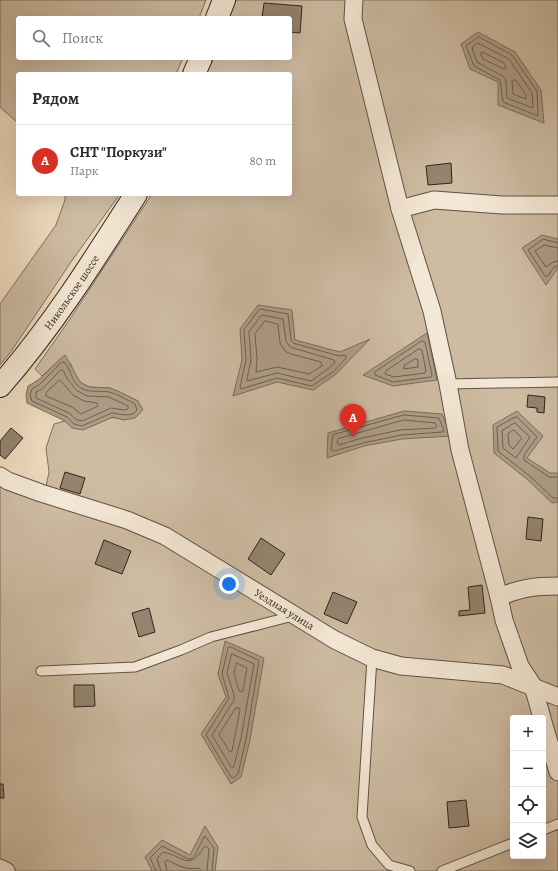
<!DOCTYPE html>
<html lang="ru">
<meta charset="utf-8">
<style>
:root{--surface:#fff;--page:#f2f2f3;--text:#2b2b33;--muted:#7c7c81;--line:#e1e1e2;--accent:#d93025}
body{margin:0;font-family:Alegreya,serif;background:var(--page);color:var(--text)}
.controls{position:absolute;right:12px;bottom:12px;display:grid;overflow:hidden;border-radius:4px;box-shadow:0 4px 16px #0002}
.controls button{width:36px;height:36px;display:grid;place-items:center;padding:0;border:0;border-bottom:1px solid var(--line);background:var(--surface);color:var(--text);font:20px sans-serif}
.you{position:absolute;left:229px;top:584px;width:14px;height:14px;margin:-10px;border:3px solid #fff;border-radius:50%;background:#1a73e8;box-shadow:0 0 0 6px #1a73e833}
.badge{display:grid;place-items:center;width:26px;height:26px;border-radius:50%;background:var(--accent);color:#fff;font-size:13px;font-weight:700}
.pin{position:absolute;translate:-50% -33px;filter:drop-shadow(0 1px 2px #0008)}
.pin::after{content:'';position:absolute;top:21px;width:14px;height:12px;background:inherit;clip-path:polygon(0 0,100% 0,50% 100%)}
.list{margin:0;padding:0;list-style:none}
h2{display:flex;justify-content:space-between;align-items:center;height:52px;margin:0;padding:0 16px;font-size:17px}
h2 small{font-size:13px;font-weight:400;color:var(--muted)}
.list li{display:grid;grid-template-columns:26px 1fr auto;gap:12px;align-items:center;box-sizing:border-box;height:72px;padding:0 16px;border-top:1px solid var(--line)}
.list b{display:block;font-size:15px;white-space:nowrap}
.list p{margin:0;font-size:13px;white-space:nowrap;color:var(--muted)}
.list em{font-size:13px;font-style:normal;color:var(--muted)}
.icon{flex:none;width:22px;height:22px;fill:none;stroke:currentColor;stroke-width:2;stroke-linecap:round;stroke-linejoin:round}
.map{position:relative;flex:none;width:558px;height:871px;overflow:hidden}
.search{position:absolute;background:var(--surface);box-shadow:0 4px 16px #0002;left:16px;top:16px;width:276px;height:44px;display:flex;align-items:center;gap:10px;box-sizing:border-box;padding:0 14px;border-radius:4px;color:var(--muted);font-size:15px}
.panel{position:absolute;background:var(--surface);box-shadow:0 4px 16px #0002;left:16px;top:72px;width:276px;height:124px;border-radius:4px}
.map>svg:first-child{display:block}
</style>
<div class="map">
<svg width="558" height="871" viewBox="0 0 558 871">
<rect width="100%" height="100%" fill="#eddabe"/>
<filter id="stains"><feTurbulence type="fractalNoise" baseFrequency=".005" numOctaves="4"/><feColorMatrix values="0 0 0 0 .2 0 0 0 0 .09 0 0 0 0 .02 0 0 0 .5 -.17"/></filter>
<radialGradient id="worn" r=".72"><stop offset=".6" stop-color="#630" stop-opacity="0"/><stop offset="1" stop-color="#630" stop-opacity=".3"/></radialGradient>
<g fill="#cdbba2" stroke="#7f705e" fill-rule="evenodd">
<path d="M0 0H206L199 18H18V58H183L176 74H18V123L0 107Z"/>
<path d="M236 0H558V871H0V485L43 501 49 472 46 448 54 424 65 421 72 428C79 427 88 428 94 425 108 419 108 415 124 420L138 401 110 388 89 387 80 382 74 374 71 364 57 362 42 376 35 369 70 319 152 194H290V74H205L212 58H290V18H229ZM513 718H543V856H513Z"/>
<path d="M65 194H120L71 262 10 353 0 365V304L56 225 65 200Z"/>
</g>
<g fill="#ad9c86" stroke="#7b6c5a">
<path d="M478 32 515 52 541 90 544 123 498 105V82L470 69 461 44Z"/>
<path d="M542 235 558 239V268L546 285 522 248Z"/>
<path d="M258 305 292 310 295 340 340 352 370 339 335 375 313 390 277 382 233 396 242 360 240 329Z"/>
<path d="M427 333 437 380 393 386 363 375Z"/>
<path d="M65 355 80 382 89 387 110 388 120 392 138 401 143 410 135 418 124 420 113 417 83 430 72 428 65 421 27 403 26 395 28 386C43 379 52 365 65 355Z"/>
<path d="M404 411 442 414 451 436 402 439 364 446 327 458 328 433Z"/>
<path d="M517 411 543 436 527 458 550 473H558V502L552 503 528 480 494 453 493 425Z"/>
<path d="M225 641 264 658 250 740 241 777 231 784 201 734 226 697 218 674Z"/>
<path d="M205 826 218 847 215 871H152L145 857 162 840 190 855Z"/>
</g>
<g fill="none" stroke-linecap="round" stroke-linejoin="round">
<g stroke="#6f6050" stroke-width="1">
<path d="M479 37 512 55 537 91 538 116 503 102 500 80 474 66 466 46Z"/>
<path d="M478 43 509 59 532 93 533 108 507 98 506 81 504 77 477 62 472 48Z"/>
<path d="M482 52 504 63 506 68 504 69 483 59 481 55Z"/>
<path d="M514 80H516L526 95V99L513 94 512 81Z"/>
<path d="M558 243 543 239 528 250 545 276H548L554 267 558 266"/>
<path d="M558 248 544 245 535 251 546 267 553 262 558 261"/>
<path d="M260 309 288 314 291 340 293 343 339 356 345 355 346 358 333 372 312 386 277 378 241 389 240 387 246 360 244 330Z"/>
<path d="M262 315 283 319 286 341 290 347 334 360 335 363 329 368 311 381 277 373 247 381V379L251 360 249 332Z"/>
<path d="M265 321 278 324 280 343 285 351 291 354 321 362 322 366 309 374 277 367 256 372 257 359 255 334Z"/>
<path d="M422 341 425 342 432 375 431 377 393 382 375 375V372Z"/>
<path d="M419 349 422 350 426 371 425 373 394 377 385 374 386 371Z"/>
<path d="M415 359 418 360V367L404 369V366Z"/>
<path d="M62 362 65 363C70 369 71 378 77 385 86 394 98 390 109 392 118 394 127 400 135 404L137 410 133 414 125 415 112 413 82 426 74 424 67 417 32 401 30 395 32 389 39 385Z"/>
<path d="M61 370H63L67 378 76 390 87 396 109 397 128 406V409L124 410 111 408 82 421 77 420 69 413 36 398V392L42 389Z"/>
<path d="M60 380 73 395 84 401 97 403 98 406 81 414 72 407 46 396V393Z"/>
<path d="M404 415 439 418 444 431 442 432 401 435 363 443 334 451 331 450 333 435Z"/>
<path d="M404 420 435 423 437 426 435 428 400 430 362 438 339 445 337 443 338 439Z"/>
<path d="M515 423 530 437 516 458 503 448 502 431Z"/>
<path d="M514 430 522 438 513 449 509 445 508 434Z"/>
<path d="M558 477H549L524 460V455L537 437 517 417H515L497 427 498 451 531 477 553 498H558"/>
<path d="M231 647 258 660 259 661 246 739 238 774 233 778 231 777 206 735 229 698 222 674 228 648Z"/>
<path d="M232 654 252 663 254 664 241 738 234 766 233 768 231 767 212 735 234 700V695L227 673Z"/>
<path d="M237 663 247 668 243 691 241 692 239 691 234 673Z"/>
<path d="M236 708H239L240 710 232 751 230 752 219 735Z"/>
<path d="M156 871 150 858 162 846 188 859H191L194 857 204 837 205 836 214 848 212 871"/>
<path d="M161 871 157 859 163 852C185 857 189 871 204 847L206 846 209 849 207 871"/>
<path d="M167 871 165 862 167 860C178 865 186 871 199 868L201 871"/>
</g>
</g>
<g fill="#93836f" stroke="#312419">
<path d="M264 3 302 6 300 33 290 32V18H262Z"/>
<path d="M451 163 452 183 428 185 426 166Z"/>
<path d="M528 395 545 397 544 413 537 412V408L527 407Z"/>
<path d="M11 428 23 438 5 459 0 455V441Z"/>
<path d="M65 472 85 478 80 494 60 488Z"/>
<path d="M528 517 543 519 541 541 526 539Z"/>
<path d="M261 538 285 554 271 575 248 559Z"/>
<path d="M104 540 131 551 122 574 95 564Z"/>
<path d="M482 585 485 613 459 616V611L470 610 468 587Z"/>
<path d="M333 592 357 602 347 624 324 614Z"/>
<path d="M149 608 155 632 139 637 132 613Z"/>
<path d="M74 685H94L95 706 74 707Z"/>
<path d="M0 784H3L4 798H0Z"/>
<path d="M466 800 469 826 449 828 447 802Z"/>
</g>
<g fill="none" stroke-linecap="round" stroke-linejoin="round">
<g stroke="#605242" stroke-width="11">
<g id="service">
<path d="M448 384 558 382"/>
<path d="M372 658 362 817 372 845 389 865 410 871"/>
<path d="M41 671 135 667 181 650 211 637 293 616"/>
<path d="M543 830 558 824"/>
<path d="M442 871 513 843"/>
</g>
</g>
<g stroke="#605242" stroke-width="19">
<g id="minor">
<path d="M354 0 353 19 400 209 432 311 448 384 460 450 499 597 504 620 520 666 533 686 542 718"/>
<path d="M400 209 434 200 502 205H558"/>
<path id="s1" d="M0 476 8 481 41 493 127 520 165 536 335 640 372 658 401 666 503 675 558 697"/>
<path d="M499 597C521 588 534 586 558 586"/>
<path d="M543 722 558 772"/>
<path d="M0 868 6 871"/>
</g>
</g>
<g stroke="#312419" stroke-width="24">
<g id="secondary">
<path d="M217 18 224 0"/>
<path d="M194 74 201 58"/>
<path id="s2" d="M0 386C52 327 94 260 136 194"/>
</g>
</g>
<use href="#service" stroke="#f3e7d5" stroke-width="9"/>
<use href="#minor" stroke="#f3e7d5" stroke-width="17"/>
<use href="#secondary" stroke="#f3e7d5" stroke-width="22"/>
</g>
<g text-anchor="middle" stroke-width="4" stroke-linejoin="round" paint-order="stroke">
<g font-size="11" fill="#312419" stroke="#f3e7d5">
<text dy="4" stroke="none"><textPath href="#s2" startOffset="118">Никольское шоссе</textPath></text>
<text dy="4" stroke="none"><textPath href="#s1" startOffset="316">Уездная улица</textPath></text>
</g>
</g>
<rect width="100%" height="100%" filter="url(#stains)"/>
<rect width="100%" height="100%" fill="url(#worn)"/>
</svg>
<div class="controls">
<button>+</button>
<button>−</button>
<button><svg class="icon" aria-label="locate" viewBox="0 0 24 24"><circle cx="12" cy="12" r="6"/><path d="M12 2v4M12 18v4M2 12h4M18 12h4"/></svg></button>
<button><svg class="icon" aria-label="layers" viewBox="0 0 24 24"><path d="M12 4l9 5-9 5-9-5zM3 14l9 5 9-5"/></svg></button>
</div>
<div class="you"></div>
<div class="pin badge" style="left:353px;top:437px">A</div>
<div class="search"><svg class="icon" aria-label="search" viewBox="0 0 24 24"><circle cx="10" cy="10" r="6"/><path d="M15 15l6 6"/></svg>Поиск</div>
<section class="panel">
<h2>Рядом<small></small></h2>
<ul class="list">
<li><span class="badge">A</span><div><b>СНТ &quot;Поркузи&quot;</b><p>Парк</p></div><em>80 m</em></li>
</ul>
</section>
</div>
